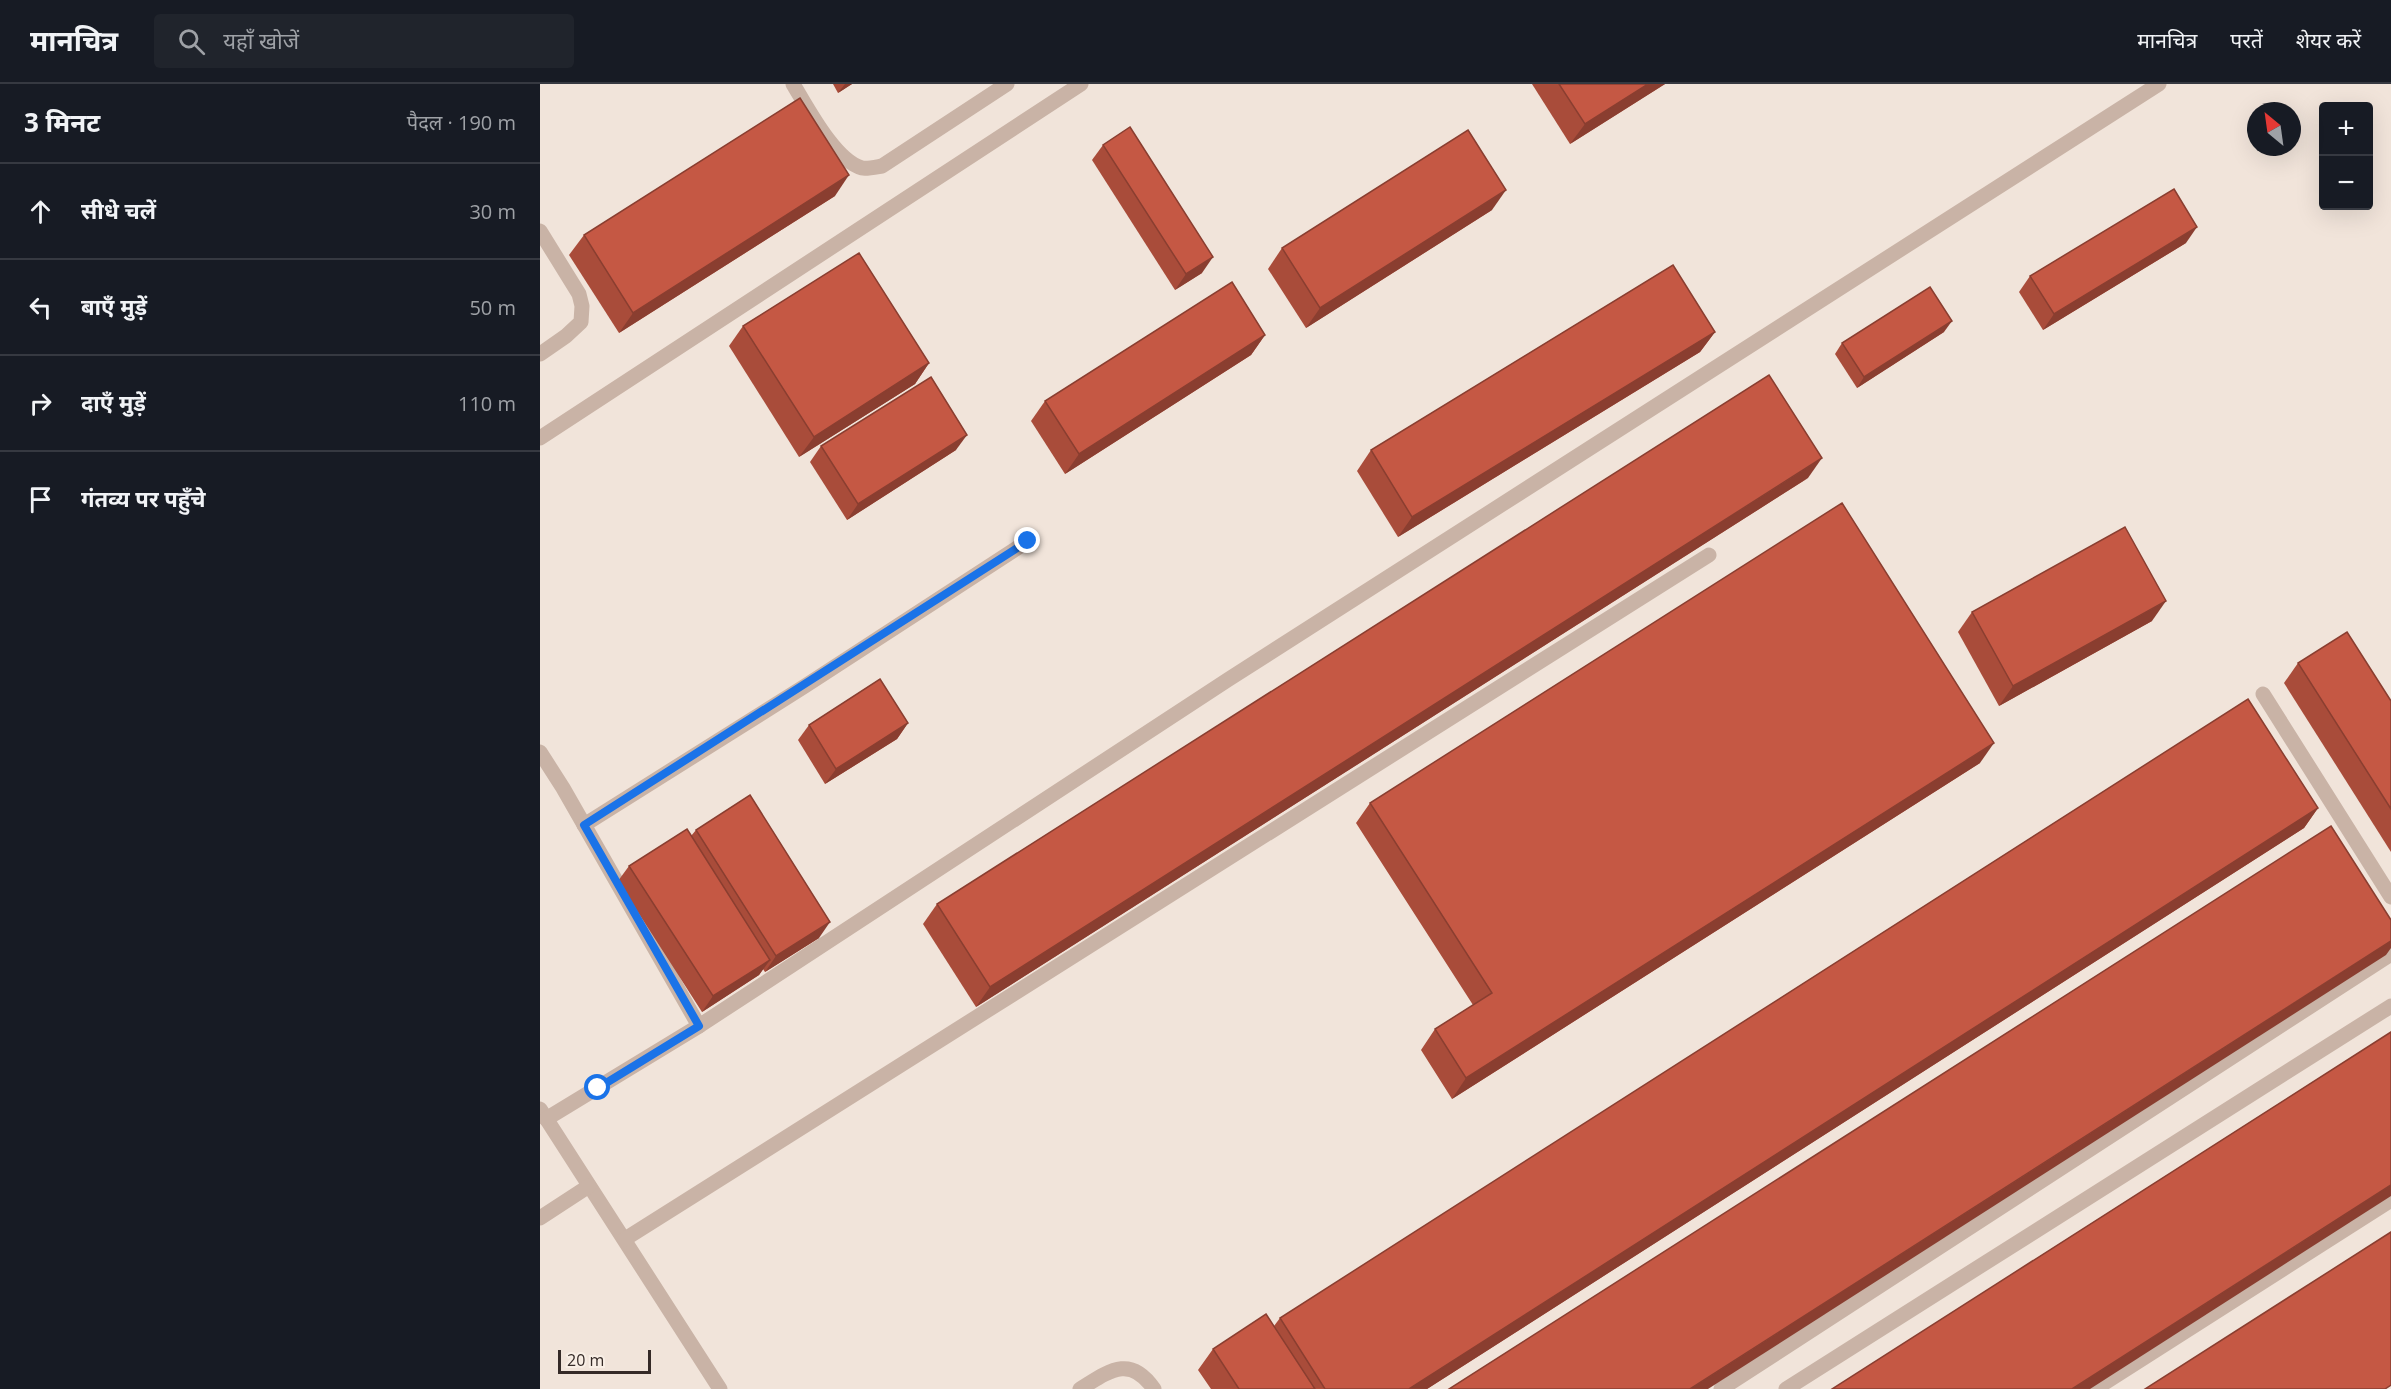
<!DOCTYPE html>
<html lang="hi">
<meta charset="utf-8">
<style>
:root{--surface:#171b24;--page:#20242c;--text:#f1f3f6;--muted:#9ea1a6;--line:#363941}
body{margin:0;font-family:"Open Sans","Noto Sans Devanagari",sans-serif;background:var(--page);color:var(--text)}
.controls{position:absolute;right:18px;top:18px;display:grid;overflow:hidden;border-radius:6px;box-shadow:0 6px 24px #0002}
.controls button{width:54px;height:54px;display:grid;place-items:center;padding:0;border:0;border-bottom:2px solid var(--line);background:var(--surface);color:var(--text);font:30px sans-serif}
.compass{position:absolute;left:1707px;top:18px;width:54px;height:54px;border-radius:50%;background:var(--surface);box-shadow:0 6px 24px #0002;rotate:331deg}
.scale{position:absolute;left:18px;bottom:15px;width:93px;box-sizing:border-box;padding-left:6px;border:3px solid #352a27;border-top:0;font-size:16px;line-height:21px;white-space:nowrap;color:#352a27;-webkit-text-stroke:4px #f9efe6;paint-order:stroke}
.stop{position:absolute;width:18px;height:18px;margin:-14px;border:4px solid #1a73e8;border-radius:50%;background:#fff}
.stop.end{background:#1a73e8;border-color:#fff;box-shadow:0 2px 6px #0008}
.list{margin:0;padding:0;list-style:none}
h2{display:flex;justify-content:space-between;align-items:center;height:78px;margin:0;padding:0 24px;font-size:26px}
h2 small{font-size:20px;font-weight:400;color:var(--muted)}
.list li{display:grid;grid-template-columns:39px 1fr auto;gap:18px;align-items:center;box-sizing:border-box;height:96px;padding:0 24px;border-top:2px solid var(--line)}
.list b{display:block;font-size:22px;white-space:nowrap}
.list em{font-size:20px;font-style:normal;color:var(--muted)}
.icon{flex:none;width:33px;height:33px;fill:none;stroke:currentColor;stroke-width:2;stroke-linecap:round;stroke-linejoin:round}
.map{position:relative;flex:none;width:1851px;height:1305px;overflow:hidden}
header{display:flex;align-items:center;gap:36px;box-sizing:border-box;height:84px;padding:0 30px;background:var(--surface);border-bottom:2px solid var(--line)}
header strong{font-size:28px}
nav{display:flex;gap:33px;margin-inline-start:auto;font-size:21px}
.search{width:420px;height:54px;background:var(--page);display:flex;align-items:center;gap:15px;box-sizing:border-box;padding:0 21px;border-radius:6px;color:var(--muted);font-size:22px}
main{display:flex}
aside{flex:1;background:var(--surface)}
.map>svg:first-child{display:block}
</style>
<header>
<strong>मानचित्र</strong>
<div class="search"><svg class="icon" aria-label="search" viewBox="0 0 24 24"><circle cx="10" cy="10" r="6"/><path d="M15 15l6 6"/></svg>यहाँ खोजें</div>
<nav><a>मानचित्र</a><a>परतें</a><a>शेयर करें</a></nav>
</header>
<main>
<aside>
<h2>3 मिनट<small>पैदल · 190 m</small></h2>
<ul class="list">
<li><svg class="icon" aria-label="ahead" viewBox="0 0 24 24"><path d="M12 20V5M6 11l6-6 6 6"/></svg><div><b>सीधे चलें</b></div><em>30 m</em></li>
<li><svg class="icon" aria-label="left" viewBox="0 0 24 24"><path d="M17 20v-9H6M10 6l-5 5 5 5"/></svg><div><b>बाएँ मुड़ें</b></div><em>50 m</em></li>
<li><svg class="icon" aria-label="right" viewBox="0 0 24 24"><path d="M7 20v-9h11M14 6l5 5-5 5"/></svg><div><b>दाएँ मुड़ें</b></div><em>110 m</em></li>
<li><svg class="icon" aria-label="arrive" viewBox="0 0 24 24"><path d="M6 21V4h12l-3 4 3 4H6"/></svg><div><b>गंतव्य पर पहुँचे</b></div></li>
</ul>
</aside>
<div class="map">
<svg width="1851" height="1305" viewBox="0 0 1851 1305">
<rect width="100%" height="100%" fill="#f1e4da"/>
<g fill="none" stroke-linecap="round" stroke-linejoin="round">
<g stroke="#c9b3a6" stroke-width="15">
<path d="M253 0C267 23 295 77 322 84 327 85 336 83 342 82L467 0"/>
<path d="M0 147 39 210 42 222 41 238 26 252 0 270"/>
<path d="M0 354 541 0"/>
<path d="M1723 610 1851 813"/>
<path d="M0 668 23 704 159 942"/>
<path d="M44 741 265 602 488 457"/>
<path d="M0 1025 180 1305"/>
<path d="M6 1035 159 942 689 595 1619 0"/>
<path d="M0 1134 49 1102"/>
<path d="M85 1155 1169 471"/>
<path d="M540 1305C569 1287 590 1270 614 1305"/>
<path d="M1181 1305 1851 870"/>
<path d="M1246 1305 1851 922"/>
<path d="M1555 1305 1851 1116"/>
</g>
</g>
<g fill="#a94c3a">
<path d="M293 0H312L298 9Z"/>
<path d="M992 0H1125L1030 60Z"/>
<path d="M563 61 662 189 635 206 552 76Z"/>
<path d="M295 112 79 249 29 171 44 151Z"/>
<path d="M952 126 766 244 728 185 742 164Z"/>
<path d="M1646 159 1503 246 1479 208 1490 192Z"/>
<path d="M203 242 389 279 375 300 259 373 189 262Z"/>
<path d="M1175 248 1160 268 858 453 817 387 831 366Z"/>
<path d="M1404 248 1317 304 1295 270 1302 259Z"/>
<path d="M725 251 711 271 525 390 491 337 505 317Z"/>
<path d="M281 362 416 366 307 436 270 378Z"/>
<path d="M1268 394 436 923 383 840 397 820Z"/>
<path d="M1432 528 1612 537 1459 622 1418 548Z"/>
<path d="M1758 579 1851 617V768L1744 599Z"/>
<path d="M368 639 357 655 285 700 258 656 269 641Z"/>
<path d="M1440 679 912 1015 881 966 895 945 933 921 816 739 830 719Z"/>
<path d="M1778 724 1764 744 887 1305H671L658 1286 673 1265 734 1242 740 1234Z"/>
<path d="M156 746 279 854 225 888 223 885 219 891 162 928 78 797 89 782 151 752Z"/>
</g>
<g fill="#8a3e30">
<path d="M305 0H312L298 9Z"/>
<path d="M1108 0H1125L1030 60 1045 40Z"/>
<path d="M309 91 295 112 79 249 93 229Z"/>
<path d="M966 106 952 126 766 244 780 224Z"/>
<path d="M1657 143 1646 159 1503 246 1514 230Z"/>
<path d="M673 173 662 189 635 206 646 190Z"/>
<path d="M1412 237 1404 248 1317 304 1324 293Z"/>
<path d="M1175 248 1160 268 858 453 872 433Z"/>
<path d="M725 251 711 271 525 390 539 370Z"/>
<path d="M389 279 375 300 259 373 274 353Z"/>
<path d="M427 351 416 366 307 436 318 420Z"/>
<path d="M1282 374 1268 394 436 923 450 903Z"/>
<path d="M1626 517 1612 537 1459 622 1473 602Z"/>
<path d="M368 639 357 655 285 700 296 685Z"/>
<path d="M1454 659 1440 679 912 1015 926 994Z"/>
<path d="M1778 724 1764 744 887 1305H869Z"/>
<path d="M290 838 279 854 225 888 236 872Z"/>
<path d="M1851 857V864L1846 871 1168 1305H1150Z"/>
<path d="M230 876 219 891 162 928 173 912Z"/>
<path d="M1851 1101V1112L1550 1305H1532Z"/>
</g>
<g fill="#c55844" stroke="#8a3e30" stroke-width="1.5">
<path d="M1019 0H1108L1045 40Z"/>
<path d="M260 14 309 91 93 229 44 151Z"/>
<path d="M590 43 673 173 646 190 563 61Z"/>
<path d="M928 46 966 106 780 224 742 164Z"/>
<path d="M1634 105 1657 143 1514 230 1490 192Z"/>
<path d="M319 169 389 279 274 353 203 242Z"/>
<path d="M1133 181 1175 248 872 433 831 366Z"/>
<path d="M692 198 725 251 539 370 505 317Z"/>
<path d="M1390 203 1412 237 1324 293 1302 259Z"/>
<path d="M1229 291 1282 374 450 903 397 820Z"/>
<path d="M391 293 427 351 318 420 281 362Z"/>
<path d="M1302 419 1454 659 926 994 895 945 952 909 830 719Z"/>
<path d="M1585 443 1626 517 1473 602 1432 528Z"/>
<path d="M1807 548 1851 617V725L1758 579Z"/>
<path d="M340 595 368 639 296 685 269 641Z"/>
<path d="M1708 615 1778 724 869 1305H785L740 1234Z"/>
<path d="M210 711 290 838 236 872 156 746Z"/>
<path d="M1791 742 1851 836V857L1150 1305H909Z"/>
<path d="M147 745 230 876 173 912 89 782Z"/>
<path d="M1851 948V1101L1532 1305H1292Z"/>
<path d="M1851 1148V1301L1845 1305H1605Z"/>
<path d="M726 1230 775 1305H699L673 1265Z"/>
</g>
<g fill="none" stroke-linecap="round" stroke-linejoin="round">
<path stroke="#1a73e8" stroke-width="8" d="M58 1004 159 942 44 741 488 457"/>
</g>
</svg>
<div class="controls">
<button>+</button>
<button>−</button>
</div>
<svg class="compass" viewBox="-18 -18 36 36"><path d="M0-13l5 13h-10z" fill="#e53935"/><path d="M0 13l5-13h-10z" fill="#9ea1a6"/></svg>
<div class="scale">20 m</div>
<div class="stop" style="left:58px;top:1004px"></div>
<div class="stop end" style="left:488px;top:457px"></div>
</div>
</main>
